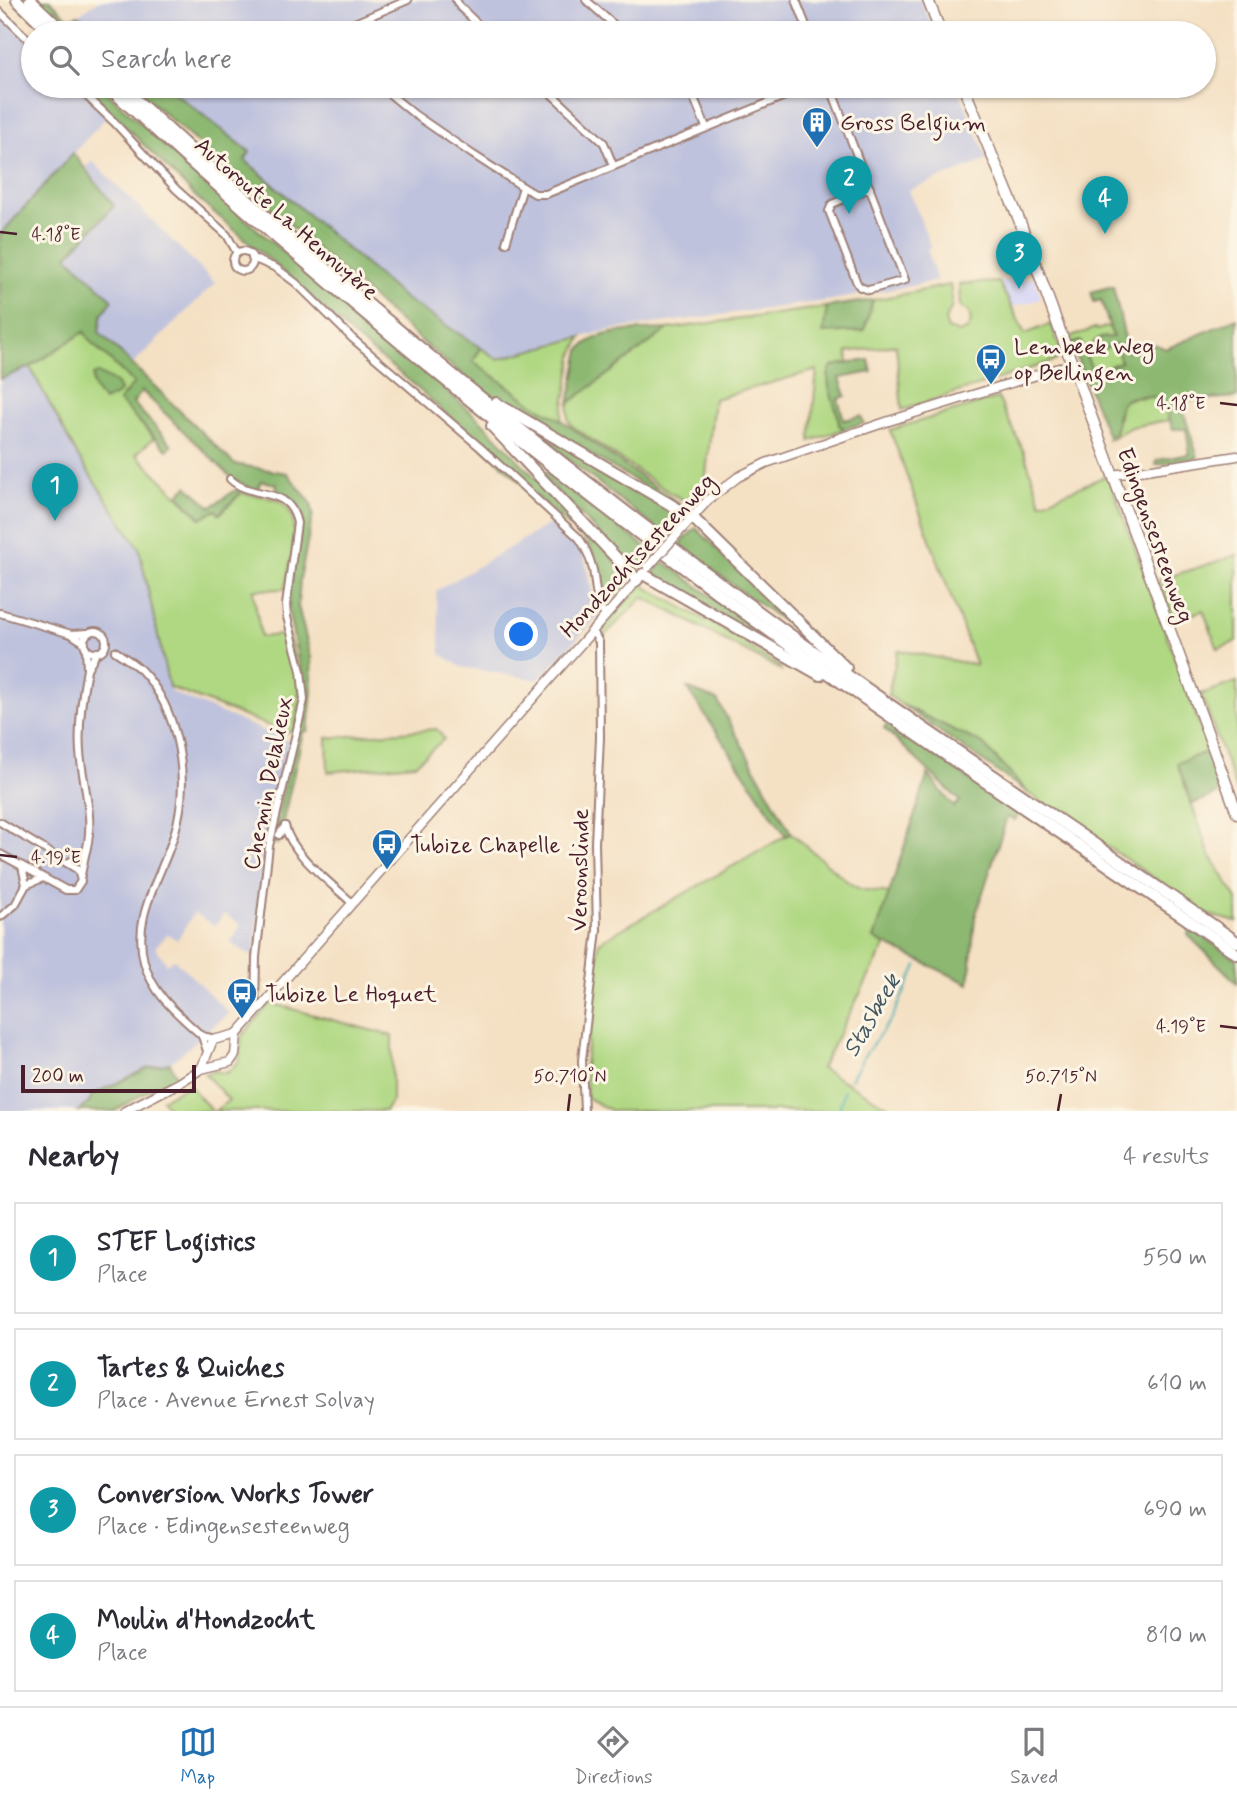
<!DOCTYPE html>
<meta charset="utf-8">
<style>
:root{--surface:#fff;--page:#f2f2f3;--text:#2b2b33;--muted:#7c7c81;--line:#e1e1e2;--accent:#1f6fb2}
body{margin:0;font-family:Mynerve,sans-serif;background:var(--page);color:var(--text)}
.scale{position:absolute;left:21px;bottom:18px;width:175px;box-sizing:border-box;padding-left:7px;border:4px solid #4a1f2b;border-top:0;font-size:19px;line-height:24px;white-space:nowrap;color:#4a1f2b;-webkit-text-stroke:5px #fcf5e5;paint-order:stroke}
.you{position:absolute;left:522px;top:635px;width:24px;height:24px;margin:-18px;border:5px solid #fff;border-radius:50%;background:#1a73e8;box-shadow:0 0 0 10px #1a73e833}
.badge{display:grid;place-items:center;width:46px;height:46px;border-radius:50%;background:var(--accent);color:#fff;font-size:23px;font-weight:700}
.pin{position:absolute;translate:-50% -58px;filter:drop-shadow(0 2px 4px #0008)}
.pin::after{content:'';position:absolute;top:37px;width:24px;height:21px;background:inherit;clip-path:polygon(0 0,100% 0,50% 100%)}
.list{margin:0;padding:0;list-style:none}
h2{display:flex;justify-content:space-between;align-items:center;height:91px;margin:0;padding:0 28px;font-size:30px}
h2 small{font-size:23px;font-weight:400;color:var(--muted)}
.list li{display:grid;grid-template-columns:46px 1fr auto;gap:21px;align-items:center;box-sizing:border-box;height:112px;margin:0 14px 14px;padding:0 14px;border:2px solid var(--line);border-radius:0px}
.list b{display:block;font-size:26px;white-space:nowrap}
.list p{margin:0;font-size:23px;white-space:nowrap;color:var(--muted)}
.list em{font-size:23px;font-style:normal;color:var(--muted)}
.icon{flex:none;width:38px;height:38px;fill:none;stroke:currentColor;stroke-width:2;stroke-linecap:round;stroke-linejoin:round}
.map{position:relative;flex:none;width:1237px;height:1111px;overflow:hidden}
.search{position:absolute;background:var(--surface);box-shadow:0 2px 5px #0004;left:21px;right:21px;top:21px;height:77px;display:flex;align-items:center;gap:18px;box-sizing:border-box;padding:0 24px;border-radius:38px;color:var(--muted);font-size:26px}
.sheet{height:595px;background:var(--surface)}
nav{display:flex;justify-content:space-around;align-items:center;box-sizing:border-box;height:98px;border-top:2px solid var(--line);background:var(--surface);font-size:19px;color:var(--muted)}
nav a{display:grid;justify-items:center;gap:4px}
nav .on{color:var(--accent)}
.map>svg:first-child{display:block}
</style>
<div class="map">
<svg width="1237" height="1111" viewBox="0 0 1237 1111">
<rect width="100%" height="100%" fill="#fcf5e5"/>
<filter id="ink" filterUnits="userSpaceOnUse"><feTurbulence type="fractalNoise" baseFrequency=".0143" numOctaves="2"/><feDisplacementMap in="SourceGraphic" scale="14" xChannelSelector="R" yChannelSelector="G"/><feConvolveMatrix kernelMatrix="1 2 1 2 8 2 1 2 1" color-interpolation-filters="sRGB"/></filter>
<filter id="wash" filterUnits="userSpaceOnUse"><feTurbulence type="fractalNoise" baseFrequency=".00686" numOctaves="4" result="noise"/><feDisplacementMap in="SourceGraphic" scale="28" xChannelSelector="R" yChannelSelector="G"/><feGaussianBlur stdDeviation="1.57" result="paint"/><feColorMatrix in="noise" values="0 0 0 0 0 0 0 0 0 0 0 0 0 0 0 0 0 1.4 0 .05"/><feComposite in="paint" operator="in"/></filter>
<g filter="url(#wash)">
<rect width="100%" height="100%" fill="#f4e0c3"/>
<path fill="#d7d7f8" d="M1029 278 1035 279 1041 299 1012 307 999 282Z"/>
<g fill="#bfc2dd">
<path d="M99 0H921L935 33H99L78 15Z"/>
<path d="M0 13 33 44V86H77L108 115 0 235Z"/>
<path d="M166 86H957L988 160 909 190 931 247 927 249 937 281 832 300 609 330 498 359 404 298 245 160 250 152Z"/>
<path d="M92 161 215 283 133 364 99 332 102 314 67 256 114 206 86 167Z"/>
<path d="M30 367 77 455 139 548 171 692 289 741 262 873 254 957 230 943 241 925 224 914 215 926 194 913 177 940 168 934 155 947 167 964 174 959 229 1013 170 1063 148 1068 93 1095 90 1103 78 1111H0V379Z"/>
<path d="M556 520 583 552 598 616 539 680 461 667 441 654 436 591Z"/>
</g>
<g fill="#b0d883" stroke="#7d7c57" stroke-width="2">
<path d="M999 282 1025 334 1051 324 1061 351 1057 360 902 410 896 345 847 352 848 363 832 366C824 393 839 400 839 425L844 429 810 441 817 370 714 399 704 494 689 503 670 493 572 426 568 419 569 403 668 329 827 307 824 332 864 331 873 300 950 285C951 291 953 303 951 308 947 319 942 316 948 329L959 333 968 329 971 321 969 312 960 307 959 284Z"/>
<path d="M1109 326 1113 338 1105 337 1102 349 1115 344 1121 362 1093 373 1080 341 1071 344 1069 338 1095 328 1097 330Z"/>
<path d="M84 331 90 341 135 384 120 401 154 438 136 454 200 518 216 510 220 514 241 493C253 495 267 496 279 501 306 514 289 566 285 589L253 590 261 637 288 634C297 669 306 693 293 730L287 733 169 687 139 548 77 455 30 367Z"/>
<path d="M582 337 574 352 561 420 531 403 473 361 481 348 498 359Z"/>
<path d="M1152 397H1161L1166 405 1169 420 1131 427 1108 440V437L1115 433C1125 401 1111 398 1152 397Z"/>
<path d="M998 398 1024 452 1041 503 1108 475 1209 751 1177 763 1209 853 1237 899V922L1209 915 1028 793 983 744 902 705 888 695 898 650 976 665 890 430Z"/>
<path d="M1237 555V641L1218 649 1203 610 1174 622 1159 580Z"/>
<path d="M642 585 725 631 779 666 781 670 643 597 602 638 601 631Z"/>
<path d="M1237 682V792L1201 694Z"/>
<path d="M437 729 444 739 415 764 328 772 327 738Z"/>
<path d="M791 833 848 882 860 889 890 893 874 939 886 944 821 1068 896 1111H612L587 1098 585 1065 599 942Z"/>
<path d="M270 1003 392 1036V1101L385 1111H215L229 1100 205 1074 213 1071 227 1073 239 1061 242 1036Z"/>
<path d="M189 1085 212 1111H184L182 1109 171 1111 162 1099Z"/>
</g>
<g fill="#8cb871" stroke="#6b6c4e" stroke-width="2">
<path d="M37 0H50L70 20 78 15 99 33H75Z"/>
<path d="M85 86H100L252 225 479 419 628 574C626 585 617 597 608 604L603 602 593 554 587 542 411 382 360 342 293 280 195 196Z"/>
<path d="M133 86H166L250 152 245 160 404 298 481 348 473 361 531 403 561 420 679 504 678 506 480 389 428 347Z"/>
<path d="M73 153 114 206 67 256 113 300 102 314 99 332 234 464 287 473 311 503 313 514 300 579 298 606 311 658 312 690 308 731 303 732 278 844 272 842 305 691 288 610 299 521C298 506 290 499 276 495L277 484 261 481 257 491 234 480 142 391 133 403 172 445 167 450 119 401 134 383 90 341 84 332 30 367 0 379V235Z"/>
<path d="M1113 286 1128 352 1154 344 1166 349 1237 318V397L1180 401 1198 458 1156 465 1157 460 1190 454 1186 429H1173L1161 398C1148 396 1122 392 1119 410 1117 418 1117 425 1115 433L1108 436 1071 344 1080 341 1093 372 1121 362 1115 344 1099 351 1092 347 1093 343 1099 338 1113 337 1101 300 1094 302 1091 292Z"/>
<path d="M873 300 864 331 823 333 827 307Z"/>
<path d="M668 329 569 403 580 350C598 327 642 331 668 329Z"/>
<path d="M869 360 872 372 840 378 846 396 838 399 844 420 861 416 864 423 844 429 839 425C839 406 820 383 832 366Z"/>
<path d="M98 373 116 383 120 390 118 394 104 401C96 393 91 387 93 375Z"/>
<path d="M544 435 683 516 666 536 541 438Z"/>
<path d="M546 472 652 552 638 569 635 571 541 474Z"/>
<path d="M187 486 211 507 237 489 241 493 219 514 216 510 201 518 178 495Z"/>
<path d="M696 528 799 628 797 631 686 551 681 546 682 541Z"/>
<path d="M664 562 764 634 762 638 655 575 654 572Z"/>
<path d="M687 688 717 700 791 833 786 836Z"/>
<path d="M902 705 983 744 1028 793Z"/>
<path d="M887 723 1019 813 1015 820 1007 817 975 917 969 984 874 939 928 774 954 807 960 801 884 728Z"/>
<path d="M1209 751 1225 791 1192 804 1177 763Z"/>
<path d="M1190 928 1237 959V983L1188 935Z"/>
<path d="M170 1063 178 1079 154 1087 115 1111H78L89 1103 92 1095 148 1068Z"/>
</g>
<g fill="none" stroke-linecap="round" stroke-linejoin="round">
<g stroke="#38aab3" stroke-width="2">
<path d="M851 1079 864 1056 892 1018 917 966"/>
<path d="M839 1111 844 1091"/>
</g>
</g>
</g>
<g filter="url(#ink)">
<g fill="none" stroke-linecap="round" stroke-linejoin="round">
<g stroke="#9f8077" stroke-width="10">
<g id="street">
<path d="M456 0 460 7 487 33"/>
<path d="M586 0 623 33"/>
<path d="M796 0 809 33"/>
<path d="M0 12 33 44"/>
<path d="M328 33H330"/>
<path d="M347 33 352 24 408 0"/>
<path d="M76 86 114 122 176 189 227 235 237 253"/>
<path d="M380 86 414 114 472 154 523 187 535 194H546L809 86"/>
<path d="M543 86 604 143 613 165"/>
<path d="M689 86 706 127"/>
<path d="M830 86 905 280 869 290 860 287 857 283 829 211 832 204 870 188"/>
<path d="M506 243 523 187"/>
<circle cx="243" cy="261" r="10"/>
<path d="M252 258 276 268 296 283 353 339 481 448 579 538C586 548 590 558 593 570 596 585 595 603 605 615"/>
<path d="M230 479C253 501 289 484 297 523L286 605 287 617 301 671 304 700 269 846 256 957 255 1013"/>
<path d="M0 613 71 634"/>
<circle cx="95" cy="642" r="11"/>
<path d="M85 643 71 634 88 633"/>
<path d="M86 648 87 669 97 652"/>
<path d="M115 651C124 657 133 663 141 670 180 711 191 782 174 835 161 879 132 914 144 962 153 995 178 1014 202 1036"/>
<path d="M0 822 78 870 81 881 75 890H66L0 854"/>
<path d="M285 826C292 855 330 882 352 903"/>
<path d="M279 835 285 826"/>
<path d="M85 855C96 820 83 787 80 752 78 724 82 696 87 669"/>
<path d="M67 863 85 855 81 875"/>
<path d="M22 866 26 885 43 878"/>
<path d="M0 917 15 905 26 885"/>
<path d="M207 1051 202 1036 216 1039"/>
<path d="M584 1111 582 1060 597 930 595 843 600 738 599 642 592 630"/>
</g>
</g>
<g stroke="#9f8077" stroke-width="11">
<g id="secondary">
<path d="M1113 475 1237 456"/>
<path d="M690 520 708 500 738 477 766 463 889 421 1072 364"/>
<path d="M237 1034 640 577"/>
<path d="M201 1069 230 1062 235 1055 237 1034"/>
<path d="M125 1111 179 1083 201 1069 213 1040 237 1034"/>
</g>
</g>
<g stroke="#9f8077" stroke-width="13">
<g id="primary">
<path d="M928 0 941 33"/>
<path d="M963 86 1020 222 1237 813"/>
</g>
</g>
<g stroke="#9f8077" stroke-width="14">
<g id="highway">
<path d="M17 0 51 33"/>
<path d="M30 0 65 33"/>
<path d="M107 86C308 271 517 445 736 607 900 727 1070 838 1237 954"/>
<path d="M121 86C319 269 526 440 743 600 904 719 1073 827 1237 942"/>
<path d="M496 403 692 517 846 668"/>
<path d="M492 426 637 580"/>
<path d="M643 574 820 675"/>
</g>
</g>
<use href="#street" stroke="#fff" stroke-width="6"/>
<use href="#secondary" stroke="#fff" stroke-width="8"/>
<use href="#primary" stroke="#fff" stroke-width="10"/>
<use href="#highway" stroke="#fff" stroke-width="10"/>
<g stroke="#9f8077" stroke-width="11" stroke-linecap="butt">
<path id="secondary-bridge" d="M648 567 688 522"/>
</g>
<use href="#secondary-bridge" stroke="#fff" stroke-width="8"/>
</g>
</g>
<path fill="none" stroke="#4a1f2b" stroke-width="2.5" d="M0 232 17 234M1220 403 1237 405M0 855 17 857M1220 1026 1237 1028M568 1111 570 1094M1058 1111 1061 1094"/>
<defs>
<g id="building-pin" transform="scale(1.575)"><path d="M0 17L-7.5 6A9.5 9.5 0 1 1 7.5 6Z" fill="#1f6fb2" stroke="#fcf5e5"/><path d="M-4-6H4V6H1V3H-1V6H-4ZM-2.5-4.3h1.7v1.8h-1.7ZM.8-4.3h1.7v1.8H.8ZM-2.5-1h1.7V.8h-1.7ZM.8-1h1.7V.8H.8Z" fill="#fff"/></g>
<g id="bus-pin" transform="scale(1.575)"><path d="M0 17L-7.5 6A9.5 9.5 0 1 1 7.5 6Z" fill="#1f6fb2" stroke="#fcf5e5"/><path d="M-5-6H5V4H4V6H2V4H-2V6H-4V4H-5ZM-3.5-4V0h7V-4ZM-3.5 1.2v1.5H-2V1.2ZM2 1.2v1.5H3.5V1.2Z" fill="#fff"/></g>
</defs>
<g fill-rule="evenodd">
<use href="#building-pin" x="817" y="122"/>
<use href="#bus-pin" x="991" y="359"/>
<use href="#bus-pin" x="387" y="844"/>
<use href="#bus-pin" x="242" y="993"/>
</g>
<g text-anchor="middle" stroke-width="6" stroke-linejoin="round" paint-order="stroke">
<g font-size="23" fill="#4a1f2b" stroke="#fcf5e5" text-anchor="start">
<text x="840" y="130">Gross Belgium</text>
<text x="1014" y="354">Lembeek Weg<tspan x="1014" dy="26">op Bellingen</tspan></text>
<text x="410" y="852">Tubize Chapelle</text>
<text x="265" y="1001">Tubize Le Hoquet</text>
</g>
<g font-size="23" fill="#4a1f2b" stroke="#fcf5e5">
<text transform="translate(287 218) rotate(41)" y="8">Autoroute La Hennuyère</text>
<text transform="translate(1156 535) rotate(70)" y="8">Edingensesteenweg</text>
<text transform="translate(637 555) rotate(-47)" y="8">Hondzochtsesteenweg</text>
<text transform="translate(267 783) rotate(-79)" y="8">Chemin Delalieux</text>
<text transform="translate(579 870) rotate(-89)" y="8">Veroonslinde</text>
</g>
<g font-size="24" font-style="italic" fill="#435761" stroke="#fcf5e5">
<text transform="translate(871 1015) rotate(-60)" y="8">Stasbeek</text>
</g>
</g>
<g font-size="18" text-anchor="middle" fill="#4a1f2b" stroke="#fcf5e5" stroke-width="6" stroke-linejoin="round" paint-order="stroke">
<text x="56" y="240">4.18°E</text>
<text x="1181" y="409">4.18°E</text>
<text x="56" y="863">4.19°E</text>
<text x="1181" y="1032">4.19°E</text>
<text x="570" y="1082">50.710°N</text>
<text x="1061" y="1082">50.715°N</text>
</g>
</svg>
<div class="scale">200 m</div>
<div class="you"></div>
<div class="pin badge" style="left:55px;top:521px;background:#0f9aa8">1</div>
<div class="pin badge" style="left:849px;top:214px;background:#0f9aa8">2</div>
<div class="pin badge" style="left:1019px;top:289px;background:#0f9aa8">3</div>
<div class="pin badge" style="left:1105px;top:234px;background:#0f9aa8">4</div>
<div class="search"><svg class="icon" aria-label="search" viewBox="0 0 24 24"><circle cx="10" cy="10" r="6"/><path d="M15 15l6 6"/></svg>Search here</div>
</div>
<section class="sheet">
<h2>Nearby<small>4 results</small></h2>
<ul class="list">
<li><span class="badge" style="background:#0f9aa8">1</span><div><b>STEF Logistics</b><p>Place</p></div><em>550 m</em></li>
<li><span class="badge" style="background:#0f9aa8">2</span><div><b>Tartes &amp; Quiches</b><p>Place · Avenue Ernest Solvay</p></div><em>610 m</em></li>
<li><span class="badge" style="background:#0f9aa8">3</span><div><b>Conversion Works Tower</b><p>Place · Edingensesteenweg</p></div><em>690 m</em></li>
<li><span class="badge" style="background:#0f9aa8">4</span><div><b>Moulin d'Hondzocht</b><p>Place</p></div><em>810 m</em></li>
</ul>
</section>
<nav>
<a class="on"><svg class="icon" aria-label="map" viewBox="0 0 24 24"><path d="M3 6l6-2 6 2 6-2v14l-6 2-6-2-6 2zM9 4v14M15 6v14"/></svg>Map</a>
<a><svg class="icon" aria-label="directions" viewBox="0 0 24 24"><path d="M12 3l9 9-9 9-9-9zM9 14v-3h6M13 9l2 2-2 2"/></svg>Directions</a>
<a><svg class="icon" aria-label="saved" viewBox="0 0 24 24"><path d="M7 4h10v16l-5-4-5 4z"/></svg>Saved</a>
</nav>
